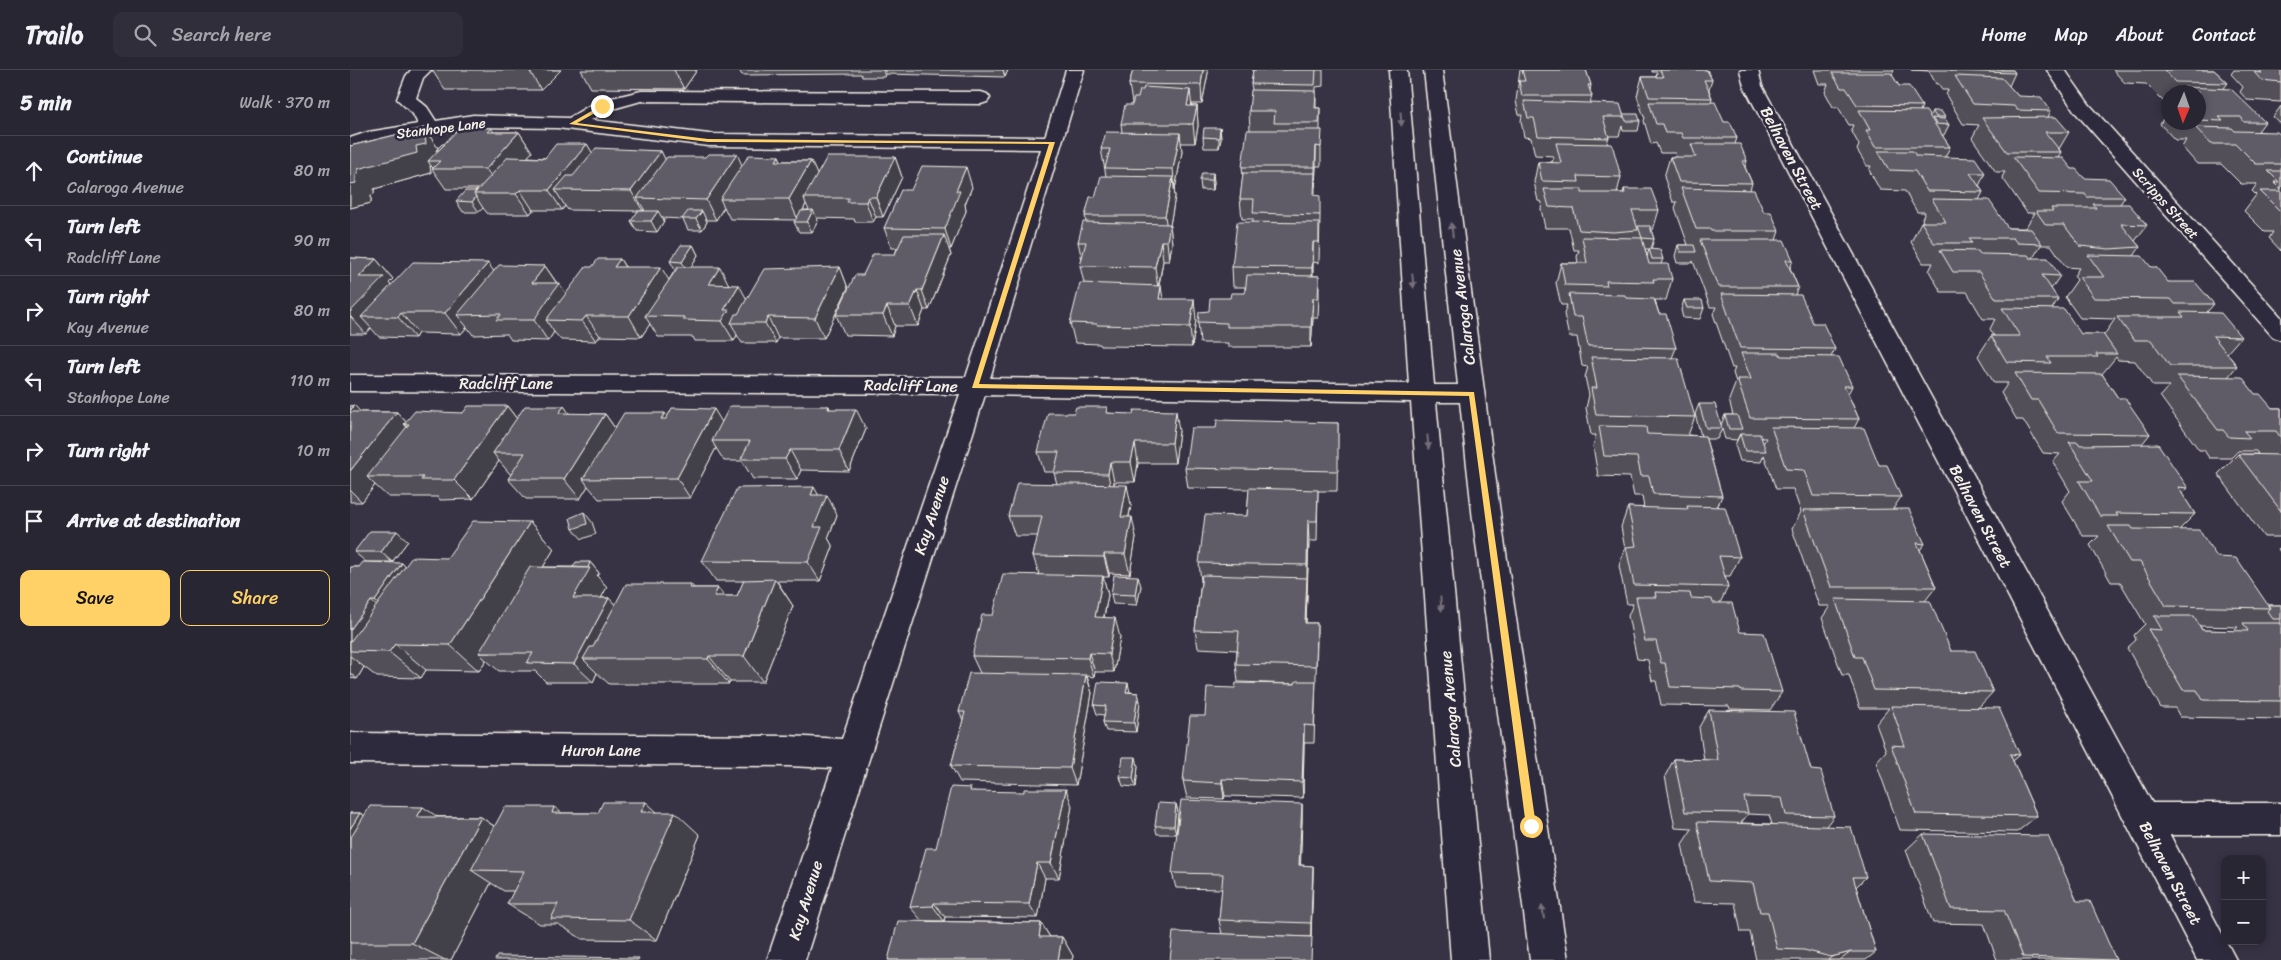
<!DOCTYPE html>
<meta charset="utf-8">
<style>
:root{--surface:#292633;--page:#312e3b;--text:#f1f3f6;--muted:#a5a5ac;--line:#45434e;--accent:#ffd166}
body{margin:0;font-family:Sriracha,sans-serif;background:var(--page);color:var(--text)}
.controls{position:absolute;right:15px;bottom:15px;display:grid;overflow:hidden;border-radius:10px;box-shadow:0 2px 8px #0003}
.controls button{width:45px;height:45px;display:grid;place-items:center;padding:0;border:0;border-bottom:1px solid var(--line);background:var(--surface);color:var(--text);font:25px sans-serif}
.compass{position:absolute;left:1811px;top:15px;width:45px;height:45px;border-radius:50%;background:var(--surface);box-shadow:0 2px 8px #0003;rotate:182deg}
.stop{position:absolute;width:15px;height:15px;margin:-11px;border:4px solid #ffd166;border-radius:50%;background:#fff}
.stop.end{background:#ffd166;border-color:#fff;box-shadow:0 1px 5px #0008}
.list{margin:0;padding:0;list-style:none}
h2{display:flex;justify-content:space-between;align-items:center;height:65px;margin:0;padding:0 20px;font-size:21px}
h2 small{font-size:16px;font-weight:400;color:var(--muted)}
.list li{display:grid;grid-template-columns:32px 1fr auto;gap:15px;align-items:center;box-sizing:border-box;height:70px;padding:0 20px;border-top:1px solid var(--line)}
.list b{display:block;font-size:19px;white-space:nowrap}
.list p{margin:0;font-size:16px;white-space:nowrap;color:var(--muted)}
.list em{font-size:16px;font-style:normal;color:var(--muted)}
.actions{display:flex;gap:10px;padding:15px 20px}
.actions a{flex:1;padding:11px 0;border:1px solid var(--accent);border-radius:10px;text-align:center;font-size:18px;color:var(--accent)}
.actions .main{background:var(--accent);color:#111}
.icon{flex:none;width:28px;height:28px;fill:none;stroke:currentColor;stroke-width:2;stroke-linecap:round;stroke-linejoin:round}
.map{position:relative;flex:none;width:1931px;height:890px;overflow:hidden}
header{display:flex;align-items:center;gap:30px;box-sizing:border-box;height:70px;padding:0 25px;background:var(--surface);border-bottom:1px solid var(--line)}
header strong{font-size:24px}
nav{display:flex;gap:28px;margin-inline-start:auto;font-size:18px}
.search{width:350px;height:45px;background:var(--page);display:flex;align-items:center;gap:12px;box-sizing:border-box;padding:0 18px;border-radius:10px;color:var(--muted);font-size:19px}
main{display:flex}
aside{flex:1;background:var(--surface)}
.map>svg:first-child{display:block}
</style>
<header>
<strong>Trailo</strong>
<div class="search"><svg class="icon" aria-label="search" viewBox="0 0 24 24"><circle cx="10" cy="10" r="6"/><path d="M15 15l6 6"/></svg>Search here</div>
<nav><a>Home</a><a>Map</a><a>About</a><a>Contact</a></nav>
</header>
<main>
<aside>
<h2>5 min<small>Walk · 370 m</small></h2>
<ul class="list">
<li><svg class="icon" aria-label="ahead" viewBox="0 0 24 24"><path d="M12 20V5M6 11l6-6 6 6"/></svg><div><b>Continue</b><p>Calaroga Avenue</p></div><em>80 m</em></li>
<li><svg class="icon" aria-label="left" viewBox="0 0 24 24"><path d="M17 20v-9H6M10 6l-5 5 5 5"/></svg><div><b>Turn left</b><p>Radcliff Lane</p></div><em>90 m</em></li>
<li><svg class="icon" aria-label="right" viewBox="0 0 24 24"><path d="M7 20v-9h11M14 6l5 5-5 5"/></svg><div><b>Turn right</b><p>Kay Avenue</p></div><em>80 m</em></li>
<li><svg class="icon" aria-label="left" viewBox="0 0 24 24"><path d="M17 20v-9H6M10 6l-5 5 5 5"/></svg><div><b>Turn left</b><p>Stanhope Lane</p></div><em>110 m</em></li>
<li><svg class="icon" aria-label="right" viewBox="0 0 24 24"><path d="M7 20v-9h11M14 6l5 5-5 5"/></svg><div><b>Turn right</b></div><em>10 m</em></li>
<li><svg class="icon" aria-label="arrive" viewBox="0 0 24 24"><path d="M6 21V4h12l-3 4 3 4H6"/></svg><div><b>Arrive at destination</b></div></li>
</ul>
<div class="actions"><a class="main">Save</a><a>Share</a></div>
</aside>
<div class="map">
<svg width="1931" height="890" viewBox="0 0 1931 890">
<rect width="100%" height="100%" fill="#373244"/>
<filter id="ink" filterUnits="userSpaceOnUse"><feTurbulence type="fractalNoise" baseFrequency=".02" numOctaves="2"/><feDisplacementMap in="SourceGraphic" scale="10" xChannelSelector="R" yChannelSelector="G"/><feConvolveMatrix kernelMatrix="1 2 1 2 8 2 1 2 1" color-interpolation-filters="sRGB"/></filter>
<g filter="url(#ink)">
<g fill="none" stroke-linecap="round" stroke-linejoin="round">
<g stroke="#f4f1e8" stroke-width="3">
<g id="minor">
<path d="M61 0H81L73 8 66 28 77 37 86 51 123 45 219 48 245 32 291 21 631 22 637 24 640 28 637 32 631 34 291 31 259 40 241 50 359 64 695 67 716 0H734L640 308 1059 314 1039 0H1057L1084 315H1108L1074 0H1092L1151 450 1218 890H1180L1123 450 1110 332H1086L1139 890H1101L1061 332 635 325 455 890H417L482 698 438 696 0 693V663L438 666 492 669 610 324 0 321V305L616 307 691 79 359 76 207 58 123 57 22 73 0 81V68L18 62 68 54 63 44 47 29 56 6Z"/>
<path d="M1390 0H1408L1412 16 1802 733H1931V765H1820L1886 890H1847L1394 16Z"/>
<path d="M1697 0H1715L1739 34 1931 247V270L1923 267 1725 42Z"/>
</g>
</g>
<use href="#minor" fill="#2f2a3d" fill-rule="evenodd"/>
</g>
<g fill="#524f59" stroke="#f4f1e8" fill-rule="evenodd">
<path d="M82 0H211L191 20H95Z"/>
<path d="M231 0H347L334 19 241 18Z"/>
<path d="M389 0H658L655 7 536 4 535 7H512L511 4 392 5Z"/>
<path d="M783 0H858V3L852 34H842V36H847L848 56 845 73H831L832 82 825 119H824L825 127 820 155 822 174 819 191H813L809 216 813 229 846 250 842 277 751 276 750 274 725 273 720 253 734 213 730 196 732 190 728 172 736 152 735 146 756 106 751 79 772 62 771 54 782 33 779 14Z"/>
<path d="M903 0H973V16L966 17V38H970V60L971 79V96H966L965 117V125L970 146 969 193 963 192V206H969V227L968 248H963L961 277H878V273H850L848 252 859 241 880 228 895 223V217H883L882 197 903 152V149H892L890 129 893 106 892 97 900 60 899 41 902 20 901 14Z"/>
<path d="M1170 0H1236L1241 15 1240 21 1242 26 1240 33 1290 51 1288 61H1273L1272 56 1269 66H1259L1257 74 1271 107 1267 123H1273L1274 119 1309 140 1303 160H1301L1304 169 1301 179H1295L1297 187 1299 179 1313 189 1311 194 1322 209 1316 230H1305L1309 244 1326 278 1322 288 1345 347 1338 365 1351 366 1345 344 1349 334 1371 355 1375 345H1383L1379 330 1386 312 1383 303 1385 298H1382L1363 244 1366 237H1360L1343 191 1342 193H1327L1325 186 1328 175H1338L1325 138 1327 132H1323L1314 107 1320 87H1327L1325 83H1310L1306 73 1301 74 1294 51 1295 47H1294L1287 26 1292 7H1306L1307 2H1302V0H1357L1362 10 1359 20 1362 28 1361 32 1374 52 1387 68 1385 74 1397 91 1395 97 1402 113 1400 120 1414 142 1429 161 1426 170 1443 190 1440 198 1448 217 1445 225 1463 253 1485 279 1481 287 1502 316 1498 324 1509 349 1504 358 1551 427 1543 439 1575 474 1570 480 1586 517 1575 531 1601 581 1643 622 1628 638 1670 685 1663 691 1687 746 1667 762 1550 760 1526 692 1536 681 1526 654 1539 638H1510L1499 605H1492L1472 548 1480 536H1469L1442 459 1451 442 1443 419H1426L1414 385 1411 392 1390 391 1385 375 1390 364 1387 370 1375 369 1372 359 1367 369H1356L1372 426 1367 437 1390 487 1380 506H1375L1378 517 1370 533 1390 562 1432 622 1420 640 1380 639 1379 636 1311 635 1306 611H1302L1298 590 1287 589 1278 546 1283 534H1277L1269 496 1275 479 1271 457 1278 437 1294 438 1292 426H1284L1280 407 1248 406 1243 376 1246 365H1241L1236 338 1239 325 1235 307 1238 297 1232 296 1227 267H1219L1214 244 1217 235H1211L1206 213 1211 193H1228L1227 187 1229 180H1224L1219 158H1195L1191 139 1192 132 1188 131 1184 112 1188 92H1202L1204 86 1185 85 1181 68 1174 67 1171 51 1172 45H1169L1166 31ZM1411 368H1416L1413 374Z"/>
<path d="M1464 0H1544L1542 5 1549 16 1572 36 1570 41 1579 47 1582 41 1595 47V49L1599 55 1594 65H1592L1600 77 1595 87 1635 103 1629 116 1633 122 1629 130 1658 158H1675L1685 143H1677L1652 107 1655 102H1646L1622 68 1629 55 1613 54 1596 25 1598 20H1592L1589 14H1586L1579 1 1561 0H1663L1665 3 1659 16 1668 26 1701 41 1698 47 1719 62 1709 79 1711 82 1708 88 1734 108 1775 127 1770 134 1797 155 1785 171 1790 177 1784 186 1801 197 1818 212 1864 234 1857 242 1891 267 1877 283 1887 296 1878 307 1905 324 1922 338H1931V467H1914L1868 404 1888 384H1908L1906 381H1888L1881 388H1859L1854 380H1849L1810 326 1819 316H1803L1785 291 1768 290 1766 287 1752 304 1768 328 1800 364 1792 374 1838 418 1832 424 1845 444 1829 460 1867 487 1918 535H1931V649L1830 647 1825 638H1811L1777 578 1786 570 1784 565 1795 554 1770 512H1761L1740 475 1749 466H1733L1712 431 1720 421 1703 392 1710 384 1693 383 1673 350H1667L1651 323 1658 313H1644L1628 286 1641 266H1644L1640 259 1645 249H1633L1617 222H1591L1579 201 1583 193H1573L1561 172 1571 152H1573L1572 149 1575 142H1567L1555 121 1530 120 1519 100 1521 96H1517L1507 80 1509 75 1501 60 1503 55H1499L1488 37H1483L1475 22 1478 14H1469ZM1691 175H1701L1716 197 1729 198 1724 206 1727 210 1715 227 1730 248 1765 249 1754 265 1731 264 1702 239 1708 229 1701 219 1710 206 1683 188ZM1850 556 1888 557 1884 561 1852 560Z"/>
<path d="M1763 0H1864L1878 13 1874 18 1915 52 1908 61 1931 65V181L1919 168 1923 162H1915L1894 141 1906 125 1902 121 1907 114H1891L1871 94H1847L1832 77 1836 70H1825L1810 54 1818 41V52H1848V22H1818V31H1813L1796 14 1775 13Z"/>
<path d="M1884 0H1931V32L1897 30 1890 22 1893 17 1881 4Z"/>
<path d="M1931 36V54L1923 47Z"/>
<path d="M74 58 88 78 95 74 144 62H169L182 82 177 87 195 88 237 74 242 83 311 81 315 90 392 96 429 86 431 91H461L467 105 545 87 552 107 533 147H526L523 152H505L504 149 467 148 468 151 462 162H449L444 152 446 150 380 149 374 137 366 150H356L357 152 352 160H338L333 149 312 148 314 151 307 162 287 161 281 151 294 141V139L293 141 218 140 215 136 212 140H183L180 144H138L133 138 129 142H113L106 131 126 121 128 119H96L82 99 83 98 81 96H80L81 103 24 119V124L21 125V133L0 138V76ZM456 134 459 140H453Z"/>
<path d="M870 58 871 69 869 78H854L853 67Z"/>
<path d="M863 103 864 113 863 120H851L850 110Z"/>
<path d="M622 117 615 134 616 141 601 179H599L601 185 579 240H574L568 256H545L542 266 495 265 486 245 513 205 545 184 547 178H542L534 158 561 120Z"/>
<path d="M343 175 348 185 341 197 379 214 397 229 490 197 498 218 474 268H428L426 273H392L387 265 384 271H345L343 267H308L300 254 291 267 250 266 246 271 211 270 204 262 198 271 161 270 157 264 123 265 117 257 111 264 68 263 65 268 29 267 21 258 16 264H0V188L26 189 43 209 39 213 41 215 144 201 195 196 207 213 216 223 242 197 270 189 275 197 319 210 325 200 320 191Z"/>
<path d="M1334 230 1354 238 1350 249 1333 248 1331 240Z"/>
<path d="M0 336 11 342H47L56 352 157 336 167 349 214 336 219 344H255L265 358 317 346 372 352 479 336 480 339 516 359 499 401 451 400 447 409H403L392 391H374L366 378 340 428 249 429 238 416 230 429H176L158 409 162 404H160L149 391 123 429 90 430 88 427H38L25 415 12 432H0Z"/>
<path d="M759 343 829 361 825 393H788L785 412H764V415L781 435 779 447 786 467 780 504 759 503V507H753L758 525 754 548 770 567 764 602H745L744 607 737 606 742 623 726 715 610 712 601 696 613 650 609 642 630 603 622 586 643 545 689 504 683 486 688 466H665L658 446 707 414 704 403V402H694L688 382Z"/>
<path d="M988 353 987 421H968L967 471H959L956 553H967V572L964 673H954L953 728 875 726 874 729 837 728 833 711 855 646 885 618 946 614 888 612 886 594 887 580 848 578 845 560 851 511 849 493 897 446 899 419 838 418 835 398 866 358Z"/>
<path d="M469 425 487 445 478 468 483 477 470 511H427L443 536 413 612H380L379 614H259L247 603 243 612H196L185 601H149L136 590 129 601 76 600 71 608 27 607 14 597 7 609 0 608V497H9L52 493 55 496 97 488 180 452 204 479 193 497H223L240 492 249 503 247 506 257 517 251 528H259L265 535 341 514 344 518H368L375 526H387L394 511H366L352 491Z"/>
<path d="M58 471 42 492H16L4 482Z"/>
<path d="M1931 477V483L1928 479Z"/>
<path d="M791 516 787 535 763 534 761 524Z"/>
<path d="M780 622 788 623 790 632 786 662 756 661 753 652 754 645 747 644 744 635Z"/>
<path d="M1359 640 1461 700 1484 746 1476 756 1516 807 1506 817 1526 882 1516 890H1406L1400 862H1391L1385 833 1344 832 1332 774 1342 759 1325 758 1315 706 1324 689 1354 690 1349 657ZM1398 744 1419 745 1422 754 1391 753Z"/>
<path d="M788 696 786 717 773 716 770 707Z"/>
<path d="M623 721 722 736 709 808H695L688 848 595 847 594 851H573L691 853 700 867H712L723 886 722 890H538L572 851 560 837 586 778Z"/>
<path d="M296 732 306 742 350 765 307 870 232 869 208 854H190L157 834 164 821H154L141 813 101 890H0V743H10L14 746 131 747 144 756 211 743H248Z"/>
<path d="M826 734 828 743 826 764H807L805 756Z"/>
<path d="M952 734V750L950 795 963 796 961 867 872 864 869 850 872 819 826 818 822 803Z"/>
<path d="M1573 764 1727 831 1766 890H1647L1634 854 1583 853 1556 780Z"/>
</g>
<g fill="#424048" stroke="#f4f1e8">
<path d="M179 0H211L191 20Z"/>
<path d="M324 0H347L334 19Z"/>
<path d="M533 0H535L536 4 535 7Z"/>
<path d="M653 0H658L655 7Z"/>
<path d="M853 0H858V3L852 34 851 15Z"/>
<path d="M840 20 842 40 839 55 837 36Z"/>
<path d="M847 36 848 56 845 73 843 54Z"/>
<path d="M74 58 88 78 86 80 89 85 78 91 81 96H80L81 103 24 119V124L21 125V133L0 138V114L8 99 66 76Z"/>
<path d="M141 58 154 77 137 62Z"/>
<path d="M870 58 871 69 869 78V68Z"/>
<path d="M169 62 182 82 150 119 136 99Z"/>
<path d="M830 63 832 82 825 119 823 99Z"/>
<path d="M237 74 249 94 205 120 215 136 212 140 199 120Z"/>
<path d="M966 76V96L965 117V97Z"/>
<path d="M311 81 321 101 287 128 294 139 293 141 281 121Z"/>
<path d="M387 84 396 104 370 129 374 137 366 150 356 130Z"/>
<path d="M429 86 437 106 426 91Z"/>
<path d="M545 87 552 107 533 147 526 127Z"/>
<path d="M461 91 470 111 454 128 456 134 448 150 439 129Z"/>
<path d="M616 97 622 117 615 134 616 141 601 179 595 159 606 121Z"/>
<path d="M863 103 864 113 863 120 862 110Z"/>
<path d="M823 107 825 127 820 155 822 174 819 191 817 171 818 166 815 146Z"/>
<path d="M170 120 183 140 180 144 166 124Z"/>
<path d="M126 127 133 138 129 142 122 132Z"/>
<path d="M518 127 526 147 523 152 516 132Z"/>
<path d="M463 140 468 151 462 162 457 152Z"/>
<path d="M308 141 314 151 307 162 301 151Z"/>
<path d="M352 141 357 152 352 160 346 149Z"/>
<path d="M594 165 601 185 579 240 572 220Z"/>
<path d="M811 171 813 191 808 218 805 197Z"/>
<path d="M963 172V192L962 218V198Z"/>
<path d="M343 175 348 185 338 202 332 192Z"/>
<path d="M26 189 43 209 39 213 50 227 11 247 21 258 16 264 0 246V242L9 207Z"/>
<path d="M270 189 282 209 264 197Z"/>
<path d="M138 193 152 213 107 245 117 257 111 264 95 243Z"/>
<path d="M195 196 208 215 209 213 223 234 196 250 204 262 198 271 184 250 182 213Z"/>
<path d="M311 197 323 217 295 246 300 254 291 267 279 246Z"/>
<path d="M370 197 380 217 359 214Z"/>
<path d="M490 197 498 218 474 268 465 248Z"/>
<path d="M389 215 400 235 381 253 387 265 384 271 372 251 374 240Z"/>
<path d="M811 216 814 236 809 229Z"/>
<path d="M567 220 574 240 568 256 560 236Z"/>
<path d="M963 228V248L961 277V257Z"/>
<path d="M844 229 846 250 842 277 840 257Z"/>
<path d="M537 236 545 256 542 266 533 245Z"/>
<path d="M51 243 68 263 65 268 48 247Z"/>
<path d="M236 246 250 266 246 271 232 251Z"/>
<path d="M418 247 428 268 426 273 415 253Z"/>
<path d="M4 335 24 356 0 343V341Z"/>
<path d="M157 336 173 357 143 383 149 391 123 429 104 410Z"/>
<path d="M214 336 229 357 209 343Z"/>
<path d="M364 339 376 359 362 371 366 378 340 428 327 408Z"/>
<path d="M506 339 516 359 499 401 489 380Z"/>
<path d="M826 341 829 361 825 393 822 373Z"/>
<path d="M47 342 58 354H54L64 365 17 407 25 415 12 432 0 420V401Z"/>
<path d="M315 343 328 363 311 349Z"/>
<path d="M255 344 269 364 233 409 238 416 230 429 214 409Z"/>
<path d="M785 373 788 393 785 412 781 392Z"/>
<path d="M440 380 451 400 447 409 435 389Z"/>
<path d="M760 392 764 412 762 424 758 404Z"/>
<path d="M777 415 781 435 775 466 771 447Z"/>
<path d="M464 417 473 433 477 425 487 445 478 468 483 477 470 511 458 492 464 457 461 425Z"/>
<path d="M234 442 242 452 246 464 232 469 223 459Z"/>
<path d="M782 447 786 467 780 504 775 484Z"/>
<path d="M958 451 959 471 957 515V495Z"/>
<path d="M180 452 204 479 141 583H129L136 590 129 601 100 575Z"/>
<path d="M47 461 58 471 42 492 31 482Z"/>
<path d="M754 484 759 503V507L754 487Z"/>
<path d="M240 492 249 503 247 506 257 517 241 547 223 528Z"/>
<path d="M52 493 73 513 47 550 25 531Z"/>
<path d="M753 506 758 525 750 566 745 547Z"/>
<path d="M788 506 791 516 787 535 785 525Z"/>
<path d="M957 508V527L955 572V553Z"/>
<path d="M425 509 443 536 413 612 394 586Z"/>
<path d="M368 518 388 545 364 526Z"/>
<path d="M259 528 276 547 233 589 247 603 243 612 224 594Z"/>
<path d="M21 531 43 550 0 581V560Z"/>
<path d="M765 548 770 567 764 602 759 584Z"/>
<path d="M45 574 76 600 71 608 39 582Z"/>
<path d="M739 583 745 602 744 607 738 588Z"/>
<path d="M0 586 14 597 7 609 0 603Z"/>
<path d="M359 586 380 612 379 614 358 589Z"/>
<path d="M736 605 742 623 726 715 720 698Z"/>
<path d="M778 613 780 622H776Z"/>
<path d="M788 623 790 632 786 662 784 653Z"/>
<path d="M954 655V673L953 728 952 712Z"/>
<path d="M786 687 788 696 786 717 783 708Z"/>
<path d="M872 709 875 726 874 729 872 713Z"/>
<path d="M716 719 722 736 709 808 701 793Z"/>
<path d="M296 732 320 754 325 742 350 765 307 870 279 850 291 742Z"/>
<path d="M826 734 828 743 826 764 824 756Z"/>
<path d="M952 734V750L950 810 949 795Z"/>
<path d="M73 737 107 760 67 747Z"/>
<path d="M204 737 234 760 202 743Z"/>
<path d="M10 743 36 759 0 820V759Z"/>
<path d="M131 747 163 770 121 800 141 813 101 890H95L62 873Z"/>
<path d="M687 793 695 808 688 848 679 834Z"/>
<path d="M963 796V811L961 867V853Z"/>
<path d="M584 833 595 847 594 851 583 836Z"/>
<path d="M691 853 703 872 689 867Z"/>
<path d="M712 867 723 886 722 890H708Z"/>
<path d="M1501 882 1490 890H1478L1481 887Z"/>
</g>
<g fill="#5f5c67" stroke="#f4f1e8">
<path d="M783 0H853L851 15 779 14Z"/>
<path d="M903 0H966L965 15 901 14Z"/>
<path d="M1172 0H1236L1241 15H1238L1242 26H1172L1169 11H1175Z"/>
<path d="M1310 0H1357L1362 10H1354L1362 28 1299 27 1292 7H1313Z"/>
<path d="M1601 0H1663L1665 3 1602 1Z"/>
<path d="M1814 0H1864L1878 13 1825 12Z"/>
<path d="M1909 0H1931V12L1911 10 1904 2 1912 3Z"/>
<path d="M1482 3H1541L1549 16H1559L1572 36 1507 35 1496 18H1491Z"/>
<path d="M1605 6 1652 8 1668 26 1691 27 1701 41 1667 40 1664 36 1623 34Z"/>
<path d="M794 17 840 20 837 36H847L843 54H771L775 35H782L784 28H788L790 20H793Z"/>
<path d="M1834 17 1881 19 1915 52H1894L1891 47H1869L1873 51 1848 50V22H1839Z"/>
<path d="M901 20 966 21 965 38H970L969 53H924L925 41H899Z"/>
<path d="M1174 31 1270 34 1274 47H1253L1259 68 1188 66 1184 48H1178Z"/>
<path d="M1299 32H1365L1374 52H1380L1387 68H1333L1331 63H1315L1312 54H1306Z"/>
<path d="M1509 40 1576 41 1600 77H1525L1516 60H1520Z"/>
<path d="M1582 41H1591L1595 47H1586Z"/>
<path d="M1273 44H1288L1290 51H1276Z"/>
<path d="M1706 47 1719 62H1695L1711 82H1657L1632 48Z"/>
<path d="M1582 48 1595 49 1599 55 1586 54Z"/>
<path d="M110 57 141 58 137 62H169L136 99H82L90 91H78Z"/>
<path d="M1845 57 1882 58 1885 61 1927 62 1931 65V94H1906L1886 74H1861Z"/>
<path d="M74 58 76 74 66 76 67 83 8 99V104L6 105V113L0 114V76Z"/>
<path d="M854 58H870L869 68 853 67Z"/>
<path d="M897 60H972L971 77 966 76 965 97H892Z"/>
<path d="M756 62 830 63 823 99 755 98 760 79H751Z"/>
<path d="M1206 73 1262 74 1271 107 1228 106 1229 112 1192 111 1188 92 1211 93Z"/>
<path d="M92 74H95L89 80H86Z"/>
<path d="M206 74H237L199 120H170L166 124H124L158 87 195 88Z"/>
<path d="M1341 74H1390L1397 91H1392L1402 113 1329 112 1320 87H1346Z"/>
<path d="M246 78 311 81 281 121 205 120 217 106H223Z"/>
<path d="M1528 81H1563L1566 86 1625 88 1635 103H1620L1633 122 1577 121 1565 101 1539 100Z"/>
<path d="M358 84H387L356 130 287 128 317 87H355Z"/>
<path d="M399 85 429 86 426 91H461L439 129H370Z"/>
<path d="M477 87H545L526 127H518L516 132H497L499 128H454Z"/>
<path d="M1663 87 1713 88 1722 99H1726L1734 108 1759 109 1775 127H1737L1735 124 1689 123Z"/>
<path d="M572 96 616 97 606 121H610L595 159 534 158 551 120H561Z"/>
<path d="M1918 101H1931V119L1924 112H1929Z"/>
<path d="M852 103H863L862 110H850Z"/>
<path d="M893 103H965L964 125 970 126V145L903 143 904 129H890Z"/>
<path d="M751 106 823 107 815 146H735L740 127H745Z"/>
<path d="M1331 118 1404 120 1414 142H1421L1429 161H1361L1360 159H1346Z"/>
<path d="M1194 119H1232V123H1275L1274 119H1301L1309 140H1282L1288 160 1263 162 1229 160 1223 138 1199 137Z"/>
<path d="M115 121H126L124 124 126 127 122 132 106 131Z"/>
<path d="M1910 121H1931V142Z"/>
<path d="M1582 129 1639 130 1658 158 1681 159 1692 174 1667 173 1663 168H1619L1622 173H1584L1571 152H1596Z"/>
<path d="M1743 134H1779L1797 155 1771 154 1790 177 1759 179 1730 176 1714 155H1696L1686 141H1703L1701 138H1746Z"/>
<path d="M463 140 457 152H444L451 141Z"/>
<path d="M288 141H308L301 151H281Z"/>
<path d="M338 141H352L346 149H332Z"/>
<path d="M733 152 820 154 817 171H811L805 197 730 196 736 172H728Z"/>
<path d="M887 152 969 153V172H963L962 198 882 197Z"/>
<path d="M1288 156H1300L1304 169 1292 168Z"/>
<path d="M554 165H594L572 220H567L560 236H537L533 245H486L505 205H513L523 184H545Z"/>
<path d="M1232 167 1292 168 1299 194H1318L1322 209H1303L1304 212 1256 211 1257 216 1215 215 1211 193H1237Z"/>
<path d="M1350 170H1434L1443 190H1436L1448 217H1368Z"/>
<path d="M331 175H343L332 192 320 191Z"/>
<path d="M1328 175H1344L1346 182H1330Z"/>
<path d="M1299 179 1310 180 1313 189H1302Z"/>
<path d="M1590 180 1628 181 1630 184 1678 185 1680 188H1698L1710 206 1692 205 1708 229H1646L1629 202H1603Z"/>
<path d="M1738 185 1792 186 1801 197H1806L1818 212H1845L1864 234H1825L1821 229 1744 228 1729 207H1754Z"/>
<path d="M0 188 26 189 9 207H34L0 242Z"/>
<path d="M248 189H270L264 197H311L279 246H236L232 251 196 250 236 197H242Z"/>
<path d="M63 192 138 193 95 243H51L48 247H11Z"/>
<path d="M149 195 195 196 182 213H209L184 250H146L151 244 107 245Z"/>
<path d="M328 197H370L359 214 389 215 374 240H379L372 251 333 250 335 247 295 246Z"/>
<path d="M490 197 465 248 418 247 415 253H381L385 244H388L414 199Z"/>
<path d="M897 205 969 206 968 228H963L961 257H877V253L848 252 849 242 859 241 860 228H880L881 223H895Z"/>
<path d="M730 213 811 216 809 229H844L840 257 747 255V254L720 253Z"/>
<path d="M1219 224 1275 225 1276 228 1304 229 1309 244H1316L1326 278 1238 276 1232 247H1223Z"/>
<path d="M1371 224 1451 225 1463 253H1473L1485 279 1390 278Z"/>
<path d="M1334 230H1352L1354 238H1337Z"/>
<path d="M1652 238 1714 239 1731 264H1753L1767 284H1746L1748 287H1697L1701 293 1657 292 1641 266H1670Z"/>
<path d="M1830 242 1871 243 1891 267 1863 266 1887 296H1820L1801 270H1784L1767 247H1834Z"/>
<path d="M1391 283H1429L1431 286 1489 287 1502 316H1494L1509 349 1400 348 1387 309H1401Z"/>
<path d="M1241 287 1328 288 1345 347 1246 345 1241 318H1247Z"/>
<path d="M1665 303 1752 304 1768 328H1775L1800 364 1708 363 1688 330H1681Z"/>
<path d="M1827 306 1892 307 1905 324H1910L1922 338H1931V368L1926 361H1894L1900 368 1879 367 1873 360H1868Z"/>
<path d="M1349 334H1365L1372 358H1356Z"/>
<path d="M4 335 0 341V336Z"/>
<path d="M118 336H157L104 410H71L73 407H17L59 354H54L65 341 113 343Z"/>
<path d="M175 336H214L209 343 255 344 214 409H158L175 383H143Z"/>
<path d="M380 336H479L478 339H506L489 380H440L435 389H391L400 371H362Z"/>
<path d="M726 337H757L756 343 783 344 784 340 826 341 822 373H785L781 392H760L758 404 704 403 709 382H688L698 343H724Z"/>
<path d="M322 338 364 339 327 408 233 409 274 343H315L311 349H316Z"/>
<path d="M0 342H47L0 401Z"/>
<path d="M1375 345H1387L1392 359H1379Z"/>
<path d="M867 350 988 353V401L835 398 841 358H866Z"/>
<path d="M1249 356 1296 357 1297 364 1355 366 1372 426 1303 424 1299 406H1291L1287 387 1254 386Z"/>
<path d="M1421 357 1514 358 1529 395H1537L1551 427 1463 426 1454 400 1436 399Z"/>
<path d="M1390 364H1410L1416 381H1395Z"/>
<path d="M1719 372H1728L1730 375 1808 374 1838 418 1828 417 1845 444 1766 443 1768 446H1750L1729 411H1743Z"/>
<path d="M1888 384 1931 385V441Z"/>
<path d="M667 413 777 415 771 447H782L775 484H754V487L683 486 692 446H658Z"/>
<path d="M464 417 461 425H477L464 457H472L458 492 352 491 387 418Z"/>
<path d="M899 418 968 420 967 451H958L957 495 849 493 855 445 897 446Z"/>
<path d="M1337 436 1375 437 1390 487 1369 486 1378 517 1284 515 1276 477 1286 476 1278 437 1338 439Z"/>
<path d="M1559 439 1575 474 1567 473 1586 517H1481L1453 440Z"/>
<path d="M234 442 237 454 223 459 220 448Z"/>
<path d="M123 451 180 452 100 575 45 574 39 582 0 581V572L62 487 97 488Z"/>
<path d="M1758 456H1781L1783 459 1849 460 1867 487 1886 488 1920 538 1816 536 1790 492H1780Z"/>
<path d="M20 461H47L31 482H4Z"/>
<path d="M13 492 52 493 25 531H21L0 560V497H9Z"/>
<path d="M226 492H240L238 498 223 497Z"/>
<path d="M180 497 240 498 223 528H259L224 594 177 593 183 583H129Z"/>
<path d="M653 504 753 506 745 547 765 548 759 584 739 583 738 588 622 586 632 545H643Z"/>
<path d="M764 505 788 506 785 525 761 524Z"/>
<path d="M852 505 957 508 955 553H967L966 596 886 594 889 561 845 560Z"/>
<path d="M425 509 394 586H359L358 589H233L240 577H243L276 514H341L340 518H368L364 526H387L394 510Z"/>
<path d="M1305 522 1340 523 1341 528 1362 529 1363 533H1382L1390 562 1414 563 1432 622 1391 621 1390 619 1320 617 1315 593H1311L1306 571H1295L1286 527H1306Z"/>
<path d="M1485 529 1580 531 1601 581H1625L1643 622 1524 620 1512 587H1505Z"/>
<path d="M1918 535H1931V549H1923L1917 541 1920 538Z"/>
<path d="M1804 546H1844L1852 560 1898 561 1893 553H1931V631L1853 630 1847 620H1833L1798 559 1812 560Z"/>
<path d="M619 603 736 605 720 698 601 696 615 642H609Z"/>
<path d="M946 611H966L964 656 954 655 952 712 872 709V713L833 711 840 646H855L857 617 885 618 886 613 945 614Z"/>
<path d="M748 612 778 613 776 622 788 623 784 653 753 652 756 636 744 635Z"/>
<path d="M1541 636 1649 638 1670 685 1660 684 1687 746 1566 744 1541 675 1555 676Z"/>
<path d="M1359 640 1444 642 1461 700 1471 701 1484 746 1436 745 1432 728 1394 727 1398 743 1335 742 1324 689 1368 690Z"/>
<path d="M773 687H786L783 708 770 707Z"/>
<path d="M601 717 621 718 620 721 674 722V719H716L701 793H687L679 834 584 833 583 836 560 837 576 778H586Z"/>
<path d="M831 730 952 734 949 795 963 796 961 853 869 850 873 804 822 803Z"/>
<path d="M253 732H296L291 742H325L279 850 201 849 208 834H157L174 801 121 800 155 737H204L202 743H248Z"/>
<path d="M808 733 826 734 824 756H805Z"/>
<path d="M20 736 73 737 67 747H131L62 873H0V769Z"/>
<path d="M0 743H10L0 759Z"/>
<path d="M1347 752 1501 757 1516 807H1503L1526 882H1501L1481 887 1454 880 1427 879 1418 842H1410L1403 813 1359 811Z"/>
<path d="M1573 764 1698 766 1727 831H1740L1766 890 1673 887 1654 840 1601 839Z"/>
<path d="M548 851 691 853 689 867H712L708 890H538Z"/>
<path d="M823 862 962 867 961 890H820Z"/>
<path d="M147 886 289 888 288 890H145Z"/>
</g>
<defs><path id="oneway-solid" d="M-6-.8H1V-3.2L6.5 0L1 3.2V.8H-6Z" transform="scale(1.25)"/></defs>
<g fill="#747079">
<use href="#oneway-solid" transform="translate(1051 49) rotate(86)"/>
<use href="#oneway-solid" transform="translate(1102 160) rotate(-97)"/>
<use href="#oneway-solid" transform="translate(1063 211) rotate(84)"/>
<use href="#oneway-solid" transform="translate(1078 372) rotate(85)"/>
<use href="#oneway-solid" transform="translate(1091 534) rotate(85)"/>
<use href="#oneway-solid" transform="translate(1193 842) rotate(-98)"/>
</g>
</g>
<path fill="#ffd166" d="M252 35 254 38 227 53 358 69 705 72 629 314 1124 322 1186 756 1184 760 1181 761 1176 756 1119 326 622 318 699 74 358 72 219 54Z"/>
<g text-anchor="middle" stroke-width="5" stroke-linejoin="round" paint-order="stroke">
<g font-size="14" fill="#f4f1e8" stroke="#2f2a3d">
<text transform="translate(91 58) rotate(-7)" y="5">Stanhope Lane</text>
<text transform="translate(1816 133) rotate(48)" y="5">Scripps Street</text>
</g>
<g font-size="16" fill="#f4f1e8" stroke="#2f2a3d">
<text transform="translate(1442 88) rotate(62)" y="6">Belhaven Street</text>
<text transform="translate(1112 237) rotate(-97)" y="6">Calaroga Avenue</text>
<text x="156" y="319">Radcliff Lane</text>
<text transform="translate(561 315) rotate(1)" y="6">Radcliff Lane</text>
<text transform="translate(581 445) rotate(-72)" y="6">Kay Avenue</text>
<text transform="translate(1631 446) rotate(62)" y="6">Belhaven Street</text>
<text transform="translate(1100 639) rotate(-95)" y="6">Calaroga Avenue</text>
<text x="251" y="686">Huron Lane</text>
<text transform="translate(1821 803) rotate(62)" y="6">Belhaven Street</text>
<text transform="translate(455 830) rotate(-73)" y="6">Kay Avenue</text>
</g>
</g>
</svg>
<div class="controls">
<button>+</button>
<button>−</button>
</div>
<svg class="compass" viewBox="-18 -18 36 36"><path d="M0-13l5 13h-10z" fill="#e53935"/><path d="M0 13l5-13h-10z" fill="#a5a5ac"/></svg>
<div class="stop" style="left:1181px;top:756px"></div>
<div class="stop end" style="left:252px;top:36px"></div>
</div>
</main>
